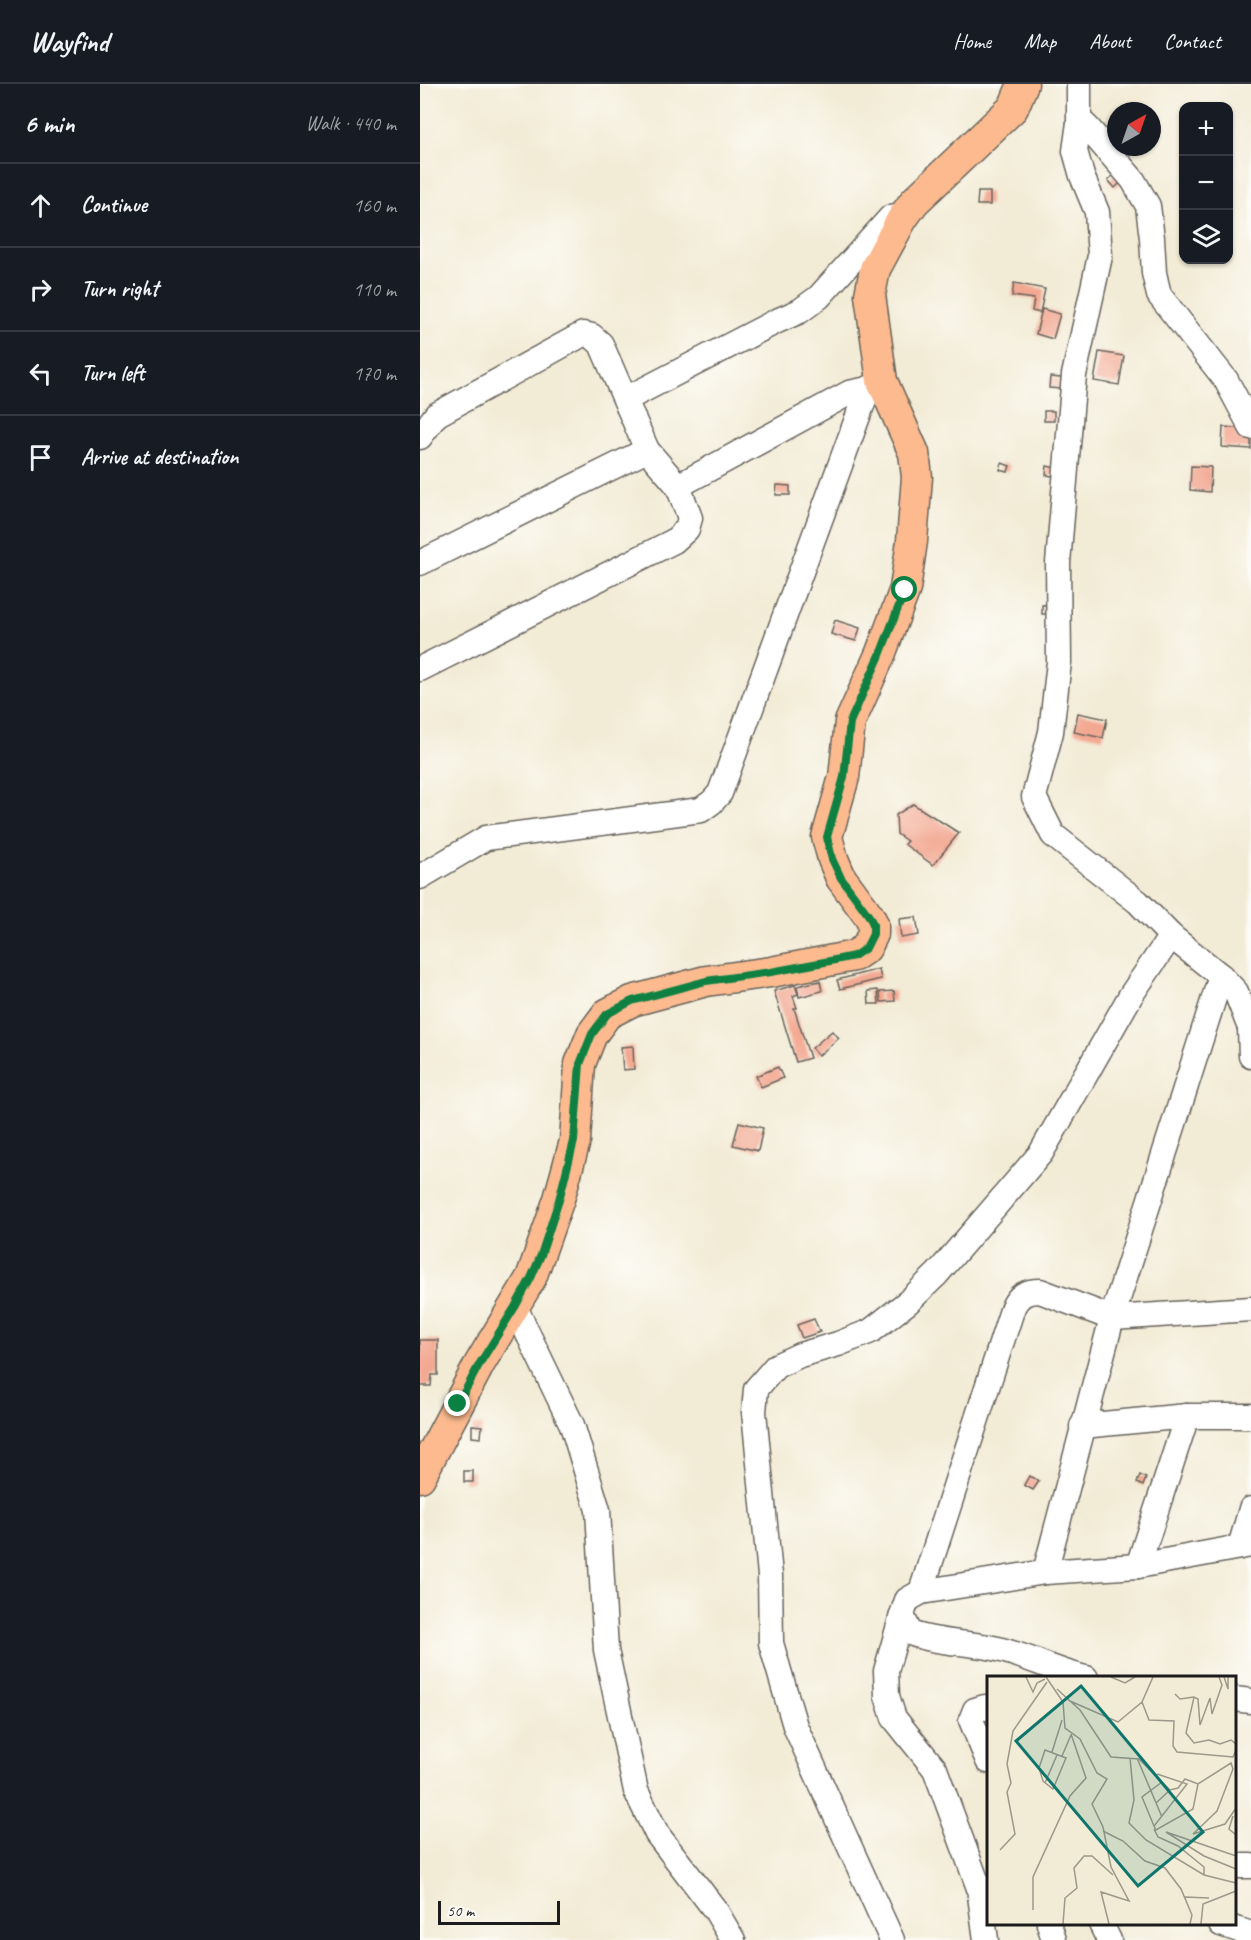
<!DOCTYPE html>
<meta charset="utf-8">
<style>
:root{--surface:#171b24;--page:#20242c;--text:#f1f3f6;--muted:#9ea1a6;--line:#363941}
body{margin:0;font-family:Caveat,sans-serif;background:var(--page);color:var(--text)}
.controls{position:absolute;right:18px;top:18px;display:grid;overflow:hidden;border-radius:12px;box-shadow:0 2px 4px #0004}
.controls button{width:54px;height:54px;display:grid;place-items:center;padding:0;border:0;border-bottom:2px solid var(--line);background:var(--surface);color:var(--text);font:30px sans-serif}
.compass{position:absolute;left:687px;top:18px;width:54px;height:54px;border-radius:50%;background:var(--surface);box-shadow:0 2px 4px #0004;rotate:40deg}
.scale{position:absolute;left:18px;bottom:15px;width:122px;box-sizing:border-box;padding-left:6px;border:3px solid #1c1c1c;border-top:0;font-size:16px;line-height:21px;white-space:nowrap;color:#1c1c1c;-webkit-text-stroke:4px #fdfcf7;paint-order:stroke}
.stop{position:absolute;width:18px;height:18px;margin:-14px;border:4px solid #0b8043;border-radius:50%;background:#fff}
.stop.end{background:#0b8043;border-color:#fff;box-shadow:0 2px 6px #0008}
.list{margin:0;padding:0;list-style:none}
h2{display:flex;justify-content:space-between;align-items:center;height:78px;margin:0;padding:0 24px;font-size:26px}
h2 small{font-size:20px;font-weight:400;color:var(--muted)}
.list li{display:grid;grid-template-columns:39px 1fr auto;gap:18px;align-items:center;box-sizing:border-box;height:84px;padding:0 24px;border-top:2px solid var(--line)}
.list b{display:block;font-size:22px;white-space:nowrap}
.list em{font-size:20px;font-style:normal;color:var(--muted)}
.icon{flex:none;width:33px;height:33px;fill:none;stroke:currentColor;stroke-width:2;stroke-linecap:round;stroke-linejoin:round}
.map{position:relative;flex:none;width:831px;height:1856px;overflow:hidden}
header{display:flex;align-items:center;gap:36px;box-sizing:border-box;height:84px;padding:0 30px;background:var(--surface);border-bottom:2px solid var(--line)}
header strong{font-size:28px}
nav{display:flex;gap:33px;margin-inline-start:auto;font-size:21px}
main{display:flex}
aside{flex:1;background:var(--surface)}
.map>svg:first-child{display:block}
</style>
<header>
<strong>Wayfind</strong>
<nav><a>Home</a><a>Map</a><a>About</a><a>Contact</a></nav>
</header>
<main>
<aside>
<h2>6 min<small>Walk · 440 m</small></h2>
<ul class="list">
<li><svg class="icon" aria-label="ahead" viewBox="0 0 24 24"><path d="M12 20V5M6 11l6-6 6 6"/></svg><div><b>Continue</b></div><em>160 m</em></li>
<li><svg class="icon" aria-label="right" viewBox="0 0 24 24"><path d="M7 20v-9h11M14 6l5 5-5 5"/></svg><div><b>Turn right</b></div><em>110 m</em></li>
<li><svg class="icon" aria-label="left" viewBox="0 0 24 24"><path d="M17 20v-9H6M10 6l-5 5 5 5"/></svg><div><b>Turn left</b></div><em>170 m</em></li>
<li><svg class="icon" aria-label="arrive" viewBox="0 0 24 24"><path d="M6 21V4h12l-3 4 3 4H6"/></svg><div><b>Arrive at destination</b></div></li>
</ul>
</aside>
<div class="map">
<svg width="831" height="1856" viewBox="0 0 831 1856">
<rect width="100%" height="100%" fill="#fdfcf7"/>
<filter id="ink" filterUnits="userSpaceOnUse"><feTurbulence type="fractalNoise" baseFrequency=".0167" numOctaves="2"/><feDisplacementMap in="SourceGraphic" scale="12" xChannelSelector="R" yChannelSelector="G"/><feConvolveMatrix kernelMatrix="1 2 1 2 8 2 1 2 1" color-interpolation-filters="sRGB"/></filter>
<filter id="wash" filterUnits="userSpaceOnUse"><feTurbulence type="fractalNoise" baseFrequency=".008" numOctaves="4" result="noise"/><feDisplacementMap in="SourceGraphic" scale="24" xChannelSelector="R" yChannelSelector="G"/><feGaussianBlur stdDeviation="1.35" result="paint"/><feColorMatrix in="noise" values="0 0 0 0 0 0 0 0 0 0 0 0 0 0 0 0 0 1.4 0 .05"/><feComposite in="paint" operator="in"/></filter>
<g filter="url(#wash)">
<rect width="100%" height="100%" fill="#f2ebd5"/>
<g id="blocks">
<g fill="#f3a892">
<path d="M695 90 702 97 695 104 688 96Z"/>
<path d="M558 108H570V121H557Z"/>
<path d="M594 199 625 205 620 229 612 227 614 215 592 212Z"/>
<path d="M622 225 640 230 633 255 616 250Z"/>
<path d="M679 268 704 272 699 301 674 297Z"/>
<path d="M630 293 641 294V305L629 304Z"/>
<rect x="624" y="327" width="10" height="10"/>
<path d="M803 343 831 345V365L802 363Z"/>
<path d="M582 379 590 382 588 388 580 386Z"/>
<path d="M627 382 641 385 640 393 626 391Z"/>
<path d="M771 382 791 383 790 408 770 406Z"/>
<path d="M357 401 370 402V411H356Z"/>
<path d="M634 520V530H622V521Z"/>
<path d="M415 536 440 544 436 557 411 550Z"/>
<path d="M658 629 687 635 683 654 654 648Z"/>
<path d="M493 720 539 749 513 781 484 760 487 757 477 750 476 731Z"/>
<path d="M496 833 499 851 481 854 479 835Z"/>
<path d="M459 885 461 895 420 905 417 896Z"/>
<path d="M400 897 402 907 379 913 377 902Z"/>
<path d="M375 901 378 910 373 912 377 924H374L390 974 376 978 354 907Z"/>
<path d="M458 906 459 920H449L448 907Z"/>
<path d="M474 907 475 917 461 918 460 908Z"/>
<path d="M412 947 419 954 398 972 392 964Z"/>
<path d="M213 962 214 985 203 986 201 963Z"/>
<path d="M358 983 363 994 341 1003 336 992Z"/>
<path d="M319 1038 343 1044 338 1067 313 1061Z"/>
<path d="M394 1235 400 1248 382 1254 377 1241Z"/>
<path d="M0 1256H18V1291H12L11 1302H0Z"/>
<path d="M52 1341 62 1342 61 1354 52 1353Z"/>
<rect x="44" y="1387" width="9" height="11"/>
<path d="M720 1391 726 1394 723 1402 717 1399Z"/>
<path d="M609 1392 619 1397 613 1406 604 1401Z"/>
</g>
</g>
</g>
<g filter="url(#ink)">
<use href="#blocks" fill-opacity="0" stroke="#67645d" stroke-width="1.5"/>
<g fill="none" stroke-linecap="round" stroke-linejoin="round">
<g stroke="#67645d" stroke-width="27">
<g id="minor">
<path d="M659 0V39L664 40 669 45 713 96 728 122 732 154 734 189 739 211 806 296 831 343"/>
<path d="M659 39 655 67 662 92 677 128 680 172 654 291 638 479 639 578 631 648 614 713 633 751 718 818 751 852 801 892 816 908 830 944 831 972"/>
<path d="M206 315 357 237 380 227 399 213 471 133 476 132 482 135"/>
<path d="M0 353 16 331 163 250 172 252 181 260 227 366 258 402 270 434 267 445 254 457 0 585"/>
<path d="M258 402 429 309 448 305"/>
<path d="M0 479 227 366"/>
<path d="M0 793 66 754 281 726 292 718 300 709 448 305 462 297"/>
<path d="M95 1223 152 1341 178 1426 186 1566 216 1707 237 1750 296 1827 313 1856"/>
<path d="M662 1342 767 1332H831"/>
<path d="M820 1463 831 1425"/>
<path d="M718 1482 767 1332"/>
<path d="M625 1488 692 1234 801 892"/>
<path d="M501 1508 593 1223C599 1211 606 1207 620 1207L692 1234 831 1225"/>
<path d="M482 1531 466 1587 467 1612 474 1634 515 1685 559 1804 566 1856"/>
<path d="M666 1594C634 1587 604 1570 573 1564 545 1558 517 1559 490 1549L482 1531 487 1516 501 1508 625 1488 718 1482 831 1461"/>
<path d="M814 1615 831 1617"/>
<path d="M568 1624 565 1623 555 1626 551 1636 568 1677"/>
<path d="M814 1782H831"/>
<path d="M629 1840 634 1856"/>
<path d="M681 1840 689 1856"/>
<path d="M801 1840 831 1850"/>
<path d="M472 1856 375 1642 351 1559 350 1491 334 1328 336 1305 356 1282 380 1271 418 1260 451 1247 488 1218 517 1190 621 1069 711 911 751 852"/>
</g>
</g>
<g stroke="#67645d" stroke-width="33">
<path id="major" d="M0 1393 60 1279 111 1194 139 1115 155 1057 160 980 172 950 187 930 212 917 286 897 351 888 434 872 446 864 453 850V840L449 832 421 794 413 775 407 753 424 693 430 638 460 571 485 505 492 457 497 393 494 369 462 297 450 211 455 185 482 135 494 118 593 24 603 0"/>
</g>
<use href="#minor" stroke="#fff" stroke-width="24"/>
<use href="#major" stroke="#fcba8e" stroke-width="30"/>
</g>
</g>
<g fill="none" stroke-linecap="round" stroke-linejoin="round" filter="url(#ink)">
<path stroke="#0b8043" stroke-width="8" d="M38 1320 60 1279 95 1223 111 1194 121 1171 139 1116 154 1057 160 980 172 950 187 930 212 917 286 897 351 888 410 877 434 872 446 864 453 850V840L449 832 421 794 412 775 407 753 424 693 430 638 460 571 485 506"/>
</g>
<g transform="translate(567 1592)">
<rect width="249" height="249" fill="#f2ebd5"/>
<path fill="none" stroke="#9c988b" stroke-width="1.5" d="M39 1 46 16 50 7 58 3M59 1 76 26 78 52 93 63 110 97 120 103 105 128 116 151 124 191 142 225 114 216 122 248M124 1 138 7 148 1M232 1 235 9 225 38 223 22 213 49 211 23 207 21 199 57 207 67 222 64 233 68 244 64 249 68M237 1 241 13V1M70 13 83 25 131 46 155 26 166 1M188 18 193 23 207 21M83 25 93 34 124 81 152 83 183 114 191 112 198 103 211 108 244 87 246 93 230 135 206 158 238 148 249 132M155 26 162 44 187 45 186 70 190 76 246 81 249 74M58 74 79 82 66 113 56 105 52 92ZM65 76 75 44M75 80 84 59M143 82 147 124 142 147 159 164 217 199 249 207M150 82 175 141M170 98 200 108 167 150 169 154 206 133 211 108M58 107 70 79M169 127 183 114M246 140 242 153 249 159M167 150 155 121 175 106M167 153 171 161 191 170 217 191V199M116 155 136 165 158 185 178 192 194 213 205 239 203 248M13 174 28 158 20 116 24 107 20 88 26 55 60 6M249 180 179 156 217 180 249 193M198 221 222 222M46 234V201L83 120 99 102 84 58M76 248 78 222 90 212 87 192 97 180H105L126 199M214 248 216 228 249 215"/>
<path fill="#0f766e" fill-opacity="0.15" stroke="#0f766e" stroke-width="3" d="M94 10 216 156 151 210 29 65Z"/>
<rect width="249" height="249" fill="none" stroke="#1c1c1c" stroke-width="3"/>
</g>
</svg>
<div class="controls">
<button>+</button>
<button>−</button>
<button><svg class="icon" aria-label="layers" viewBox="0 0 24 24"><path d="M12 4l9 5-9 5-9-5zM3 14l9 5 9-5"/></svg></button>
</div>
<svg class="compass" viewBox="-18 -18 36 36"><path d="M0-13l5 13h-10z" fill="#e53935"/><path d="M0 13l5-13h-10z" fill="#9ea1a6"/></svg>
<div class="scale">50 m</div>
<div class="stop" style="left:485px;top:506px"></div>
<div class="stop end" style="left:38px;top:1320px"></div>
</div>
</main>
